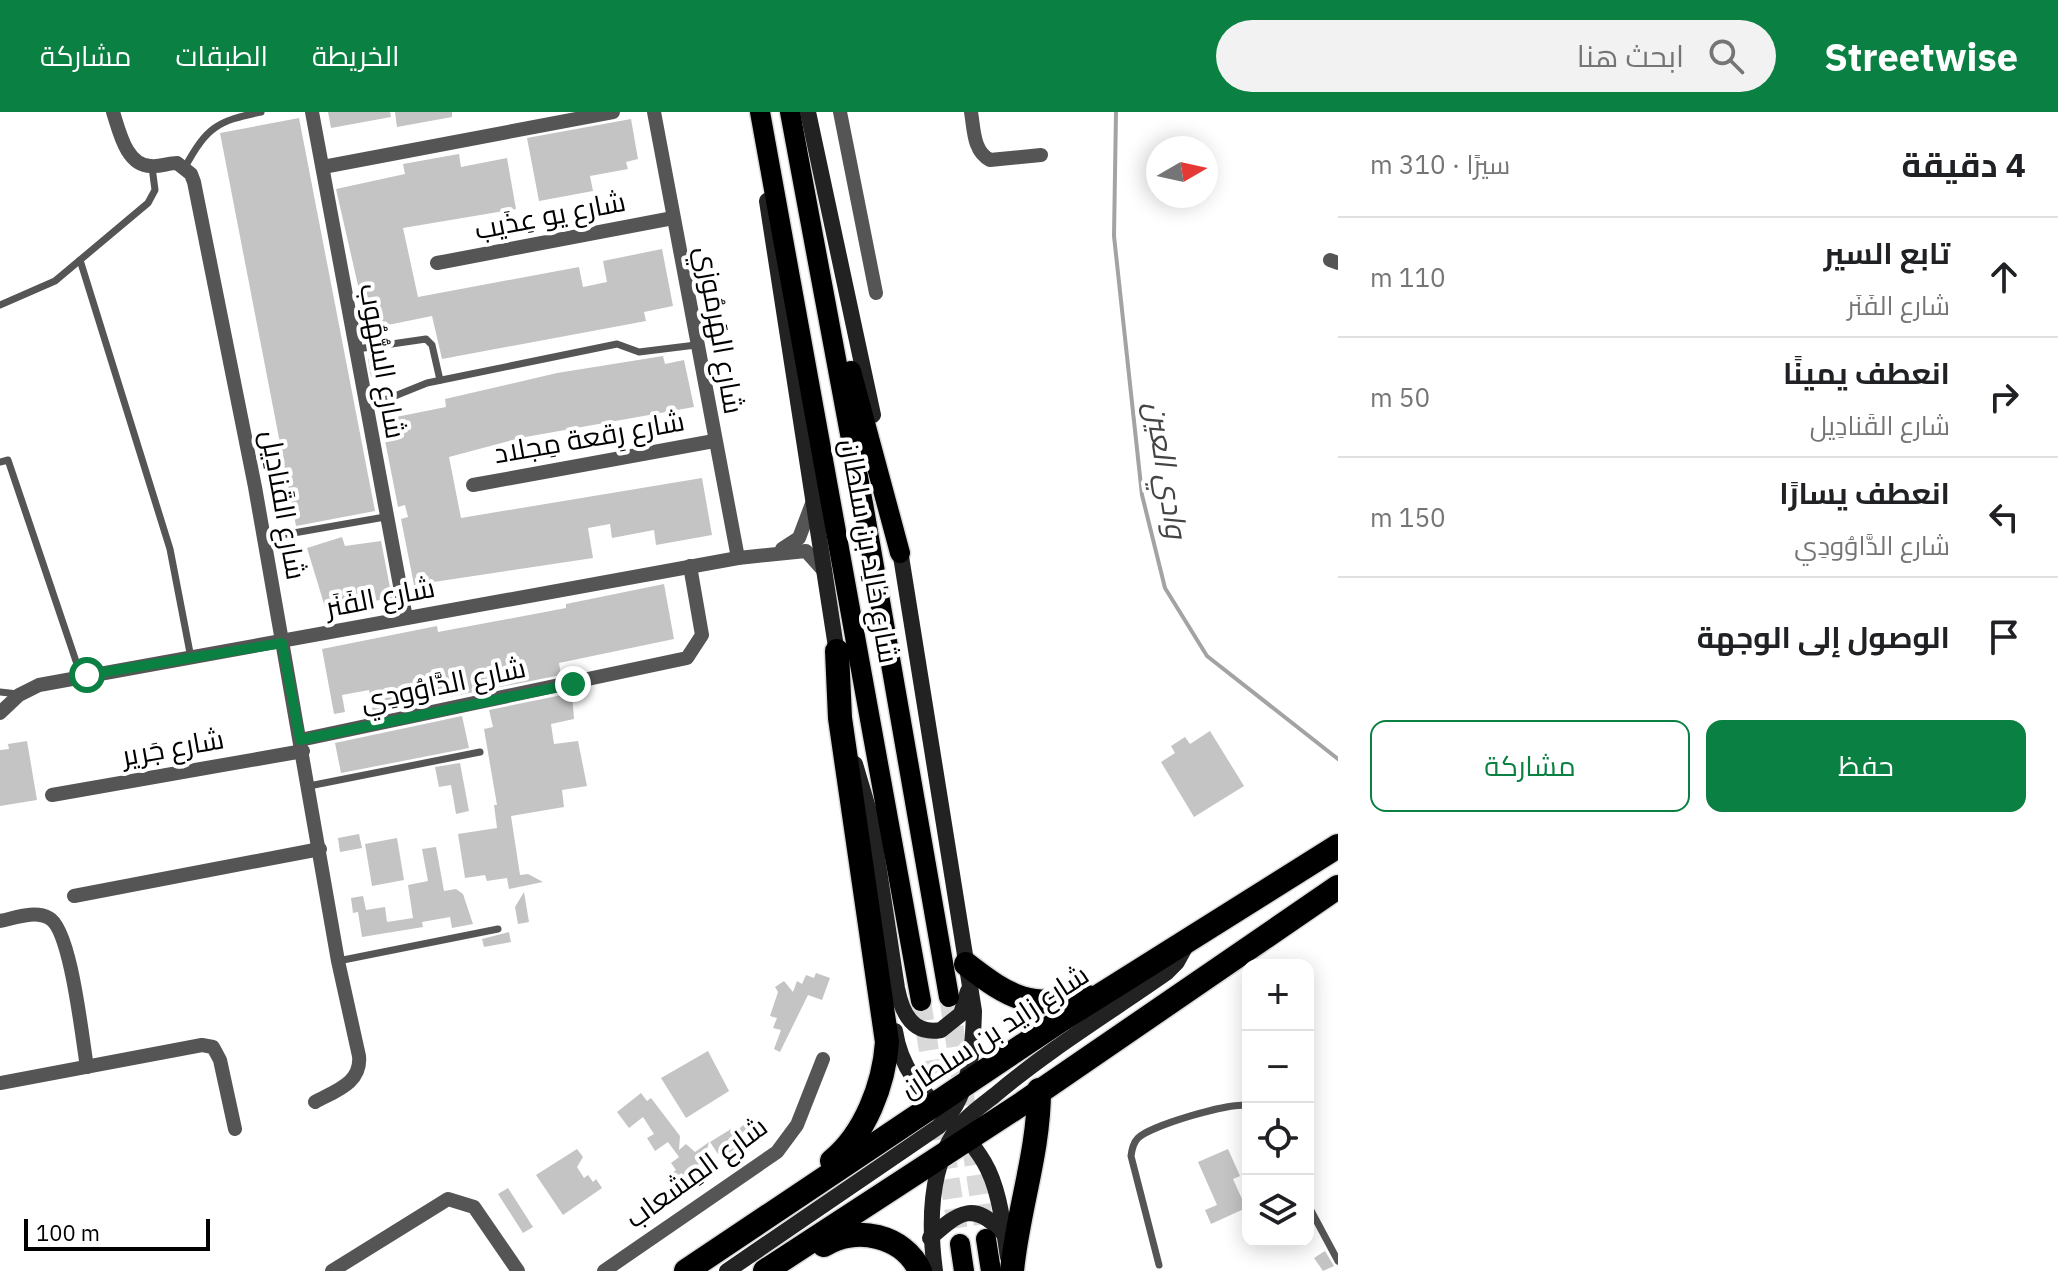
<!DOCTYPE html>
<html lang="ar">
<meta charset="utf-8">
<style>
:root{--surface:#fff;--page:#f2f2f2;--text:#202124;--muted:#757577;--line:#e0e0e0;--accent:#0b8043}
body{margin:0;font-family:"IBM Plex Sans",Cairo,sans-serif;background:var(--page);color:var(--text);direction:rtl}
.controls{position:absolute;right:24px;bottom:24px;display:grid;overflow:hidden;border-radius:16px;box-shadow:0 4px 20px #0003}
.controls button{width:72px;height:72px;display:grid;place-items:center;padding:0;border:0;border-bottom:2px solid var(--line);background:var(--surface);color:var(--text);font:40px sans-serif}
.compass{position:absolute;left:1146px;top:24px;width:72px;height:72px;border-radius:50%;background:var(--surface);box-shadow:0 4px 20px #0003;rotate:81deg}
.scale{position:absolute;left:24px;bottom:20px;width:186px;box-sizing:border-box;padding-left:8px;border:4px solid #000;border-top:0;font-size:22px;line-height:28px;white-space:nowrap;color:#000;-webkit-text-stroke:6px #fff;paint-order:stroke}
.stop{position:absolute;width:24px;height:24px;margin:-18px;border:6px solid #0b8043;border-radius:50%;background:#fff}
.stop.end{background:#0b8043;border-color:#fff;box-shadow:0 2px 8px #0008}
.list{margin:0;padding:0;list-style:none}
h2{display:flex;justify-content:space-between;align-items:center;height:104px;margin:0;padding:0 32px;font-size:34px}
h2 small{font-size:26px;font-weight:400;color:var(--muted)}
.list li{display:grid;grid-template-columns:52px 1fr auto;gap:24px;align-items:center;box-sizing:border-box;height:120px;padding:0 32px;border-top:2px solid var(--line)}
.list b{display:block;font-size:30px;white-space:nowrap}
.list p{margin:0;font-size:26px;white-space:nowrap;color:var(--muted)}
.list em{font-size:26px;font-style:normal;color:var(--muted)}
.actions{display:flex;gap:16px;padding:24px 32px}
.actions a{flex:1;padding:18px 0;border:2px solid var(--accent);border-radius:16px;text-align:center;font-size:28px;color:var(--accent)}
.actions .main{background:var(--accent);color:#fff}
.icon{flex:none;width:44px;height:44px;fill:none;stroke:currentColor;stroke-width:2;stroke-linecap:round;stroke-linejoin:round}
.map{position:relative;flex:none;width:1338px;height:1159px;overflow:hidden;direction:ltr}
header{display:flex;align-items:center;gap:48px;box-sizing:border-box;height:112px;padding:0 40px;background:var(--accent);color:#fff}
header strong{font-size:38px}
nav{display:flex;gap:44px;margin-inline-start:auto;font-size:28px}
.search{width:560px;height:72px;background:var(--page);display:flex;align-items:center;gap:20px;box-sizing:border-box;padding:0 28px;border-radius:44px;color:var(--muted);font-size:30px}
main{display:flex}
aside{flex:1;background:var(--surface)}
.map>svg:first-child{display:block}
</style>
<header>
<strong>Streetwise</strong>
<div class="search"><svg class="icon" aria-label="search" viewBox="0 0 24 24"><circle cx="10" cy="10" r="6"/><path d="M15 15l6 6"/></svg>ابحث هنا</div>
<nav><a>الخريطة</a><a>الطبقات</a><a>مشاركة</a></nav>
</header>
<main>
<aside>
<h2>4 دقيقة<small>سيرًا · 310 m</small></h2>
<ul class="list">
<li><svg class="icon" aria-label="ahead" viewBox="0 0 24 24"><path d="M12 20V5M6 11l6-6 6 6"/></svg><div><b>تابع السير</b><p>شارع الفَنَر</p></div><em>110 m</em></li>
<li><svg class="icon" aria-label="right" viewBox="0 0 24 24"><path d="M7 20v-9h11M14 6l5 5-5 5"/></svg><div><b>انعطف يمينًا</b><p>شارع القَنادِيل</p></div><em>50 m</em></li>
<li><svg class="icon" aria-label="left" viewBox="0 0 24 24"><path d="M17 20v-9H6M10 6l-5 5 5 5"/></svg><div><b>انعطف يسارًا</b><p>شارع الدَّاوُودِي</p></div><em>150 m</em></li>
<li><svg class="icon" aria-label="arrive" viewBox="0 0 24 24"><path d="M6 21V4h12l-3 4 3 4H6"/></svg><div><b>الوصول إلى الوجهة</b></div></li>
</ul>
<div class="actions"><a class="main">حفظ</a><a>مشاركة</a></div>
</aside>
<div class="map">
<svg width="1338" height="1159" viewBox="0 0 1338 1159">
<rect width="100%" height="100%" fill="#fff"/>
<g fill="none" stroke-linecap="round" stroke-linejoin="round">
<path stroke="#a3a3a3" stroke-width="4" d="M1116 0 1114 124 1142 383 1165 476 1207 544 1338 647"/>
</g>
<g fill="#c4c4c4">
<path d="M328 0H390L391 5 331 16Z"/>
<path d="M395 0H452V5L397 15Z"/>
<path d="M299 6 375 399 296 414 220 21Z"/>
<path d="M631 7 638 47 626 50 628 57 590 64 593 79 539 89 527 26Z"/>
<path d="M459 42 461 55 507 46 516 97 403 116 418 185 579 155 583 175 607 170 603 149 662 137 673 194 644 200 646 209 442 247 432 204 368 217 336 77 405 62 403 52Z"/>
<path d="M389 242 391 260 371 265 368 247Z"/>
<path d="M663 244 665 252 684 248 694 295 520 326 449 345 461 406 702 366 712 423 656 433 654 418 612 426 610 412 588 416 593 446 414 473 401 407 408 405 405 393 398 395 381 308 446 295 445 287 557 261Z"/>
<path d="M342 425 345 434 381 429 392 486 362 491 363 494 328 505 307 436Z"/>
<path d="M664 472 674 527 559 551 561 563 373 600 369 578 342 583 345 600 334 602 322 537 437 514 438 520 566 496V492Z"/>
<path d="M572 581 574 607 551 612 554 632 578 629 587 674 562 678 564 695 511 704 520 763 528 762 543 770 509 777 507 766 487 769 485 763 465 766 458 722 497 716 494 693H497L484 617 493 615 489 598Z"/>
<path d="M462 604 469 636 341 661 335 631Z"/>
<path d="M1210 619 1244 674 1194 705 1161 650 1175 641 1171 634 1185 625 1190 632Z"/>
<path d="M27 629 37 688 0 694V638L9 637 8 632Z"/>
<path d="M460 651 469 699 456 702 451 673 439 675 435 655Z"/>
<path d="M359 722 362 736 340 740 338 726Z"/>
<path d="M397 726 404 768 372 774 365 732Z"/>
<path d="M436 735 444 779 456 777 463 782 473 812 452 816 450 805 422 810 423 815 362 825 358 800 353 801 351 786 363 784 366 798 385 795 387 810 413 806 408 773 428 769 422 737Z"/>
<path d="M524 780 529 810 518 812 515 795Z"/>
<path d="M509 820 511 830 484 835 482 827Z"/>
<path d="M816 861 830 866 822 888 808 883 780 940 774 937 781 918 773 916 777 906 770 904 778 880 775 875 784 869 793 880 797 869 802 872 806 863 814 866Z"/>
<path d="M708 939 729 979 686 1006 661 966Z"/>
<path d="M641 981 647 989 651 986 680 1024 679 1038 686 1032 695 1040 709 1030 701 1058 681 1073 672 1061 676 1058 671 1051 679 1045 668 1030 655 1039 647 1026 654 1022 643 1005 629 1016 617 1000Z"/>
<path d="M748 1009 762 1029 734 1048 726 1036 718 1042 710 1030 731 1017 734 1021Z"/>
<path d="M577 1037 583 1045 577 1055 584 1066 588 1063 593 1070 596 1067 602 1076 563 1103 536 1063Z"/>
<path d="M1228 1037 1240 1064 1233 1067 1246 1096 1211 1112 1205 1098 1217 1093 1198 1050Z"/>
<path d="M508 1076 533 1115 523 1121 498 1082Z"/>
<path d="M1325 1139 1334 1154 1323 1159 1314 1146Z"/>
</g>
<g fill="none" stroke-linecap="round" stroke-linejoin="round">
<g stroke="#d9d9d9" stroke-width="20" stroke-dasharray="20 10" stroke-linecap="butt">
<path d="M949 885 986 1127"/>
<path d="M921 889 960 1132"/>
</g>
<g stroke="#dbdbdb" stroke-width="23">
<g id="primary">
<path d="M760 0 921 889"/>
<path d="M790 0 864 397 949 885"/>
<path d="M851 259 900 441"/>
<path d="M986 1127 991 1159"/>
<path d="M960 1132 964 1159"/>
</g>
</g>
<g stroke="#dbdbdb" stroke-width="27">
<g id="highway">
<path d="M966 852C1011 887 1030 897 1088 885"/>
<path d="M832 1049C865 1022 884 973 887 930L840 606 837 539"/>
<path d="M824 1133C855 1113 904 1123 920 1159"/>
<path d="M686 1159 1061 908 1338 734"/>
<path d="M765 1159 1023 991 1338 775"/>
<path d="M1012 1159C1018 1097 1039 1041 1039 978"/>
</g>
</g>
<g stroke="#555" stroke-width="7">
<path d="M185 55C207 15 217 9 261 0"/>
<path d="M80 148 170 437 191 546"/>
<path d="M0 193 55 169 148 91 155 78 152 55"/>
<path d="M357 237 426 227 432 233 440 268"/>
<path d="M365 296 427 271 617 232 639 240 696 233"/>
<path d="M0 350 8 348 81 564"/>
<path d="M265 426 385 405"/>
<path d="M0 580 18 582"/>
<path d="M309 674 480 640"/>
<path d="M338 849 498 817"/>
<path d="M1308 1093 1338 1149"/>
<path d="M1159 1153 1131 1044C1132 1037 1133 1031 1138 1026 1150 1014 1232 989 1248 994"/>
</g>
<g stroke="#555" stroke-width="14">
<path d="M113 0C119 18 126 54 151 54 160 55 168 51 177 51L191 62 194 70 255 375 338 849 359 944C362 971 335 979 315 990"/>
<path d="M312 0 406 506"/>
<path d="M654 0 738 446"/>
<path d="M840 0 876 181"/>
<path d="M971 0C974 17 973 39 990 48L1041 43"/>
<path d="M323 55 613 0"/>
<path d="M1330 148 1338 151"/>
<path d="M437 151 673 106"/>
<path d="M473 373 714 329"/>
<path d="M782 437 799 426 813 389"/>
<path d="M0 601 19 583 39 573 738 446 806 439 824 459"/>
<path d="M300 628 687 546 702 523 690 454"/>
<path d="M52 683 303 639"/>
<path d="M74 784 320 737"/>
<path d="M0 809C15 806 35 798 49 806 71 817 82 926 87 955"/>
<path d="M0 971 202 933 213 935 220 948 235 1017"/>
<path d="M332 1159 448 1087 474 1095 518 1159"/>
<path d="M604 1159 777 1040 797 1013 823 947"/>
</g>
<g stroke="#222" stroke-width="16">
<path d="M808 0 873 303"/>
<path d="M767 89 838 548"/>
<path d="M855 652 871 706 897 876C902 901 912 923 941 918L961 902 968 879"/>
<path d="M895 919C904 980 954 1000 984 1050 1000 1077 1003 1114 1008 1145"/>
<path d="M930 1126C959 1100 974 1088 1004 1122"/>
<path d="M727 1159 938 1015C970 987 973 940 974 899L899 432"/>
<path d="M935 1159C929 1114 929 1061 954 1021 964 1006 981 994 995 983 1048 938 1109 901 1166 861L1177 850 1188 830"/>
</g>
<use href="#primary" stroke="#000" stroke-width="20"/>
<use href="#highway" stroke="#000" stroke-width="24"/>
</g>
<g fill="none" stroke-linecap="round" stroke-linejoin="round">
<path stroke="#0b8043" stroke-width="10" d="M87 563 282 531 300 628 573 572"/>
</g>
<g text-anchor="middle" stroke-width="8" stroke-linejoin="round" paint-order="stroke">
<g font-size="28" fill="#000" stroke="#fff">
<text transform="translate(550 103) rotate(-11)" y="10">شارع يو عِذَيب</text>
<text transform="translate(720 218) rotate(80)" y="10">شارع الهَرمُوزي</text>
<text transform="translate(383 249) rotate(80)" y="10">شارع السُّهُوب</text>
<text transform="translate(589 325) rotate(-10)" y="10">شارع رِقعة مِجلاد</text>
<text transform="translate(284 393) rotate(80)" y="10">شارع القَنادِيل</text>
<text transform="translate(870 439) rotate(80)" y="10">شارع خالِد بن سلطان</text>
<text transform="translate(380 485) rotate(-11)" y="10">شارع الفَنَر</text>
<text transform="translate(443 572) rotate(-12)" y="10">شارع الدَّاوُودِي</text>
<text transform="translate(173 635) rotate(-10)" y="10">شارع جَرير</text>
<text transform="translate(994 919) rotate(-33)" y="10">شارع زايد بن سلطان</text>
<text transform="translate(696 1060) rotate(-36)" y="10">شارع المِشعاب</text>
</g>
<g font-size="30" font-style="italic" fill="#444" stroke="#fff">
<text transform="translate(1166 358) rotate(81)" y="10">وادي العين</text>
</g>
</g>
</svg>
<div class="controls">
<button>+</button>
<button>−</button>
<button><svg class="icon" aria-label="locate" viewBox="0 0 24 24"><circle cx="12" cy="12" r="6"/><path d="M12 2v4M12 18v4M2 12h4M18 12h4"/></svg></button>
<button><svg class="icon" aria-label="layers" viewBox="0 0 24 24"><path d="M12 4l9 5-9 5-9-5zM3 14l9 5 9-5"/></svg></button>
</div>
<svg class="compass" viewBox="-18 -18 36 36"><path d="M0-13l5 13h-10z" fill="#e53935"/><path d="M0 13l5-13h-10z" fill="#757577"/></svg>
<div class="scale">100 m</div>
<div class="stop" style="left:87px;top:563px"></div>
<div class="stop end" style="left:573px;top:572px"></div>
</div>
</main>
